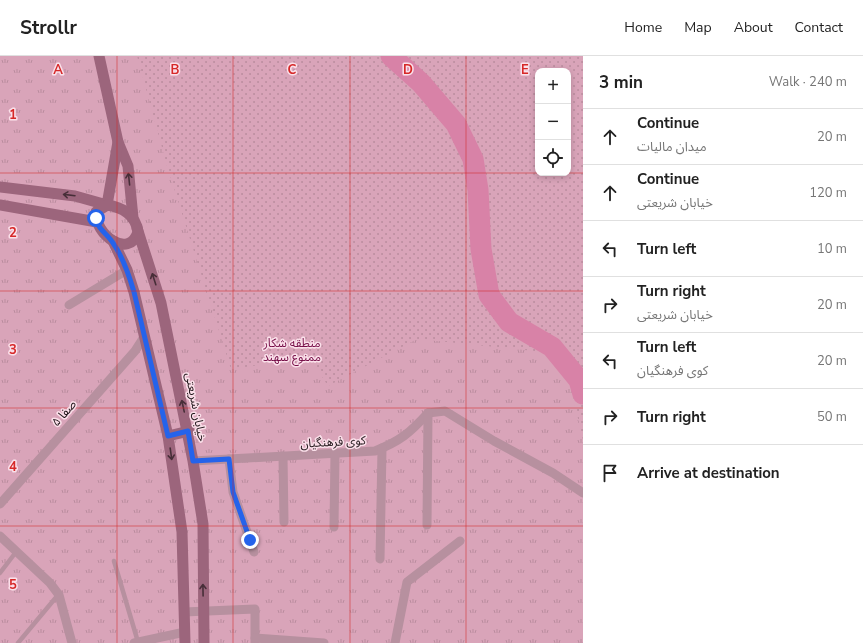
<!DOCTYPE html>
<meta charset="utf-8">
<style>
:root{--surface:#fff;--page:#f2f2f2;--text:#222;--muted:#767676;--line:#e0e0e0}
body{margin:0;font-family:"Nunito Sans","Noto Sans Arabic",sans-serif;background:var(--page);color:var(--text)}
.controls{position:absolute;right:12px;top:12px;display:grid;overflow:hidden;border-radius:8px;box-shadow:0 2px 6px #0003}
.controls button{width:36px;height:36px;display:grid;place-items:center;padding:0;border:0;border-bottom:1px solid var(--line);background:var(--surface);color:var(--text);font:20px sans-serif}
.stop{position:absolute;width:12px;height:12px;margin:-9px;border:3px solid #2563eb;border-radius:50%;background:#fff}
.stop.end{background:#2563eb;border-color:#fff;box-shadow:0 1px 4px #0008}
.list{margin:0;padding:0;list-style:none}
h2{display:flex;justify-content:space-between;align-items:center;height:52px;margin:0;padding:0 16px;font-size:17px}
h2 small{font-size:13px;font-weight:400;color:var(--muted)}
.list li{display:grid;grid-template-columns:26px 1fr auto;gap:12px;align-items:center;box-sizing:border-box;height:56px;padding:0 16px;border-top:1px solid var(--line)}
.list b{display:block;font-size:15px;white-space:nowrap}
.list p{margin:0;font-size:13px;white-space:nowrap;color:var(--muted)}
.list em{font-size:13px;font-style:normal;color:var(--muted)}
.icon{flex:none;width:22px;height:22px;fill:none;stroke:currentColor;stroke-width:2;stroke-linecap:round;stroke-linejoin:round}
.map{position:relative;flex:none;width:583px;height:587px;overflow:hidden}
header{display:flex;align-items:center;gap:24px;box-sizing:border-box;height:56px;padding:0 20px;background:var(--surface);border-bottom:1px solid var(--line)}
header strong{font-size:19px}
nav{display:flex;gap:22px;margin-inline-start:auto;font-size:14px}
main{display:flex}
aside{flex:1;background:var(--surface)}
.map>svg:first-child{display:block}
</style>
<header>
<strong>Strollr</strong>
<nav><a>Home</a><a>Map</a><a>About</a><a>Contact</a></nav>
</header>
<main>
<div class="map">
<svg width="583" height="587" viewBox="0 0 583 587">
<defs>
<pattern id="park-tufts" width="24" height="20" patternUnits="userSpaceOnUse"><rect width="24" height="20" fill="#d9a4b9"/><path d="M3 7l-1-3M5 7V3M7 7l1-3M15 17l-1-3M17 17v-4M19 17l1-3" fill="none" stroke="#ba8c9e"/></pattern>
<pattern id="garden-dots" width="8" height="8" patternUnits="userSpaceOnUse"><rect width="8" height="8" fill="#d9a4b9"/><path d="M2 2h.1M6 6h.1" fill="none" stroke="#ba8c9e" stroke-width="1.8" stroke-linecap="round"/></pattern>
</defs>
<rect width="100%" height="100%" fill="#fbe0ea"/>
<path fill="url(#park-tufts)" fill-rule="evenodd" d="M0 0H583V587H0ZM538 15H568V117H538Z"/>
<path fill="url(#garden-dots)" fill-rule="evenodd" d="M137 0H583V384L563 298 417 283 328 330 310 302 231 313 167 110ZM538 15H568V117H538Z"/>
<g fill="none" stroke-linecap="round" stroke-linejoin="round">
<path stroke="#d882a7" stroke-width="21" d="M391 0 421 27 456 68 473 103 478 134 481 193 489 239 509 266 552 291 579 324 583 338"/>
<g stroke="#b7909f" stroke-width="4.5">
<path d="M114 505 138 586"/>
<path d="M0 517 16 496"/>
<path d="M18 587 58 539"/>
</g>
<g stroke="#b7909f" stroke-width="9">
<path d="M69 249 127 214"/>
<path d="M283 400 284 466"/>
<path d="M229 403 233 436 254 496"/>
<path d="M193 405 375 395C400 385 410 377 428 357L445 355 494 385 553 417 583 437"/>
<path d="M0 448 135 295 144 281"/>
<path d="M427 469 428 357"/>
<path d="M334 471 335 398"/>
<path d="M0 480 50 527 59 539 72 587"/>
<path d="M380 503 382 392"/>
<path d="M184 556 255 553V587"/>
<path d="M255 582 324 587"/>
<path d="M134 587 185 576"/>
<path d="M395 587 407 526 460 485"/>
</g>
<g stroke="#9c657c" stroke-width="11">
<path d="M99 0 118 86 128 110 133 162"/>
<path d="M0 131 75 140 107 149 118 86"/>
<path d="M0 149 97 166"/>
<path d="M107 149C122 151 136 159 138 176 129 204 94 178 96 156Z"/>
<path d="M137 172 161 247 193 405 203 468 204 587"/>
<path d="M113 185 127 214 134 236 168 380 182 476 185 587"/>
<path d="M168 380 189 375"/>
</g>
</g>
<defs><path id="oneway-shaft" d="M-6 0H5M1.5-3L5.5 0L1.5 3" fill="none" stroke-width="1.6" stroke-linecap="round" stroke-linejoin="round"/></defs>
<g stroke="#472e38">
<use href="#oneway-shaft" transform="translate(129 123) rotate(-96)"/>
<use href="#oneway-shaft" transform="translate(69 139) rotate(-173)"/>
<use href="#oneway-shaft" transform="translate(154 223) rotate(-108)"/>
<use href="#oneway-shaft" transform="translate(183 350) rotate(-102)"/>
<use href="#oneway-shaft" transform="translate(171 398) rotate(82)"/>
<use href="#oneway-shaft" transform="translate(203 534) rotate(-91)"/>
</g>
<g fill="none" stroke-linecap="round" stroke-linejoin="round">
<path stroke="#2563eb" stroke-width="5" d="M96 162C98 174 107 177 113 187 123 201 129 219 134 236L168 380 188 375 193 405 229 403 233 436 250 484"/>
</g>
<path fill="none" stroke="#d62828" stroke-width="1" stroke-opacity="0.55" d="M117 0V587M233 0V587M350 0V587M466 0V587M0 117H583M0 235H583M0 352H583M0 470H583"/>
<g text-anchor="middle" stroke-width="3" stroke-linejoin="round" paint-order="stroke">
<g font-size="12" fill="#760e48" stroke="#fbe0ea">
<text x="292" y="291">منطقه شکار<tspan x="292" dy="14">ممنوع سهند</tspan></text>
</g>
<g font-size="12" fill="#22171b" stroke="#fbe0ea">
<text transform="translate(196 351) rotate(79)" y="4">خیابان شریعتی</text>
<text transform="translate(64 357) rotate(-49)" y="4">صفا ۵</text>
<text transform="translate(333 386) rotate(-3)" y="4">کوی فرهنگیان</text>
</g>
</g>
<g font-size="13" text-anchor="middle" font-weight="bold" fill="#d62828" stroke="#fbe0ea" stroke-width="3" stroke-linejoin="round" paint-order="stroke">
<text x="58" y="18">A</text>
<text x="175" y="18">B</text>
<text x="292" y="18">C</text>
<text x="408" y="18">D</text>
<text x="525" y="18">E</text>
<text x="13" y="63">1</text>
<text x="13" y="181">2</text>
<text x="13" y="298">3</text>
<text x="13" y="415">4</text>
<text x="13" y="533">5</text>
</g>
</svg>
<div class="controls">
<button>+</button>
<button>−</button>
<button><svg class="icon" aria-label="locate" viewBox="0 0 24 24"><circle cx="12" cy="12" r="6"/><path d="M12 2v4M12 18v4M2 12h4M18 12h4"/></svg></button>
</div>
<div class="stop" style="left:96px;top:162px"></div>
<div class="stop end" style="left:250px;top:484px"></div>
</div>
<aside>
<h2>3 min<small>Walk · 240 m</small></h2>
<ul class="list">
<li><svg class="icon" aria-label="ahead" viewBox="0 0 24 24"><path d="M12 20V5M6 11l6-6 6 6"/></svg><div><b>Continue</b><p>میدان مالیات</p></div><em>20 m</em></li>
<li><svg class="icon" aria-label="ahead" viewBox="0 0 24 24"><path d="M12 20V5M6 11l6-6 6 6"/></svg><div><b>Continue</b><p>خیابان شریعتی</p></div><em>120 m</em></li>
<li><svg class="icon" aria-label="left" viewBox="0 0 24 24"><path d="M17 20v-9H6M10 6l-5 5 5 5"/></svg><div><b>Turn left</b></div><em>10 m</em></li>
<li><svg class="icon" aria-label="right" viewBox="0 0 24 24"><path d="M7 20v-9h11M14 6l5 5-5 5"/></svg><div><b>Turn right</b><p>خیابان شریعتی</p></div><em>20 m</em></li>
<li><svg class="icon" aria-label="left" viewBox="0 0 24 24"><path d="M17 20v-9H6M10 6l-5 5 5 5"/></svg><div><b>Turn left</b><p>کوی فرهنگیان</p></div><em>20 m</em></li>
<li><svg class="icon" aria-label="right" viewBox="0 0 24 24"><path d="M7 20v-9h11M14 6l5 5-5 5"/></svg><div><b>Turn right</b></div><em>50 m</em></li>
<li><svg class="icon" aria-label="arrive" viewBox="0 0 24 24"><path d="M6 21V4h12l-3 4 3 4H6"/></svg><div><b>Arrive at destination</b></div></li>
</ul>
</aside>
</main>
